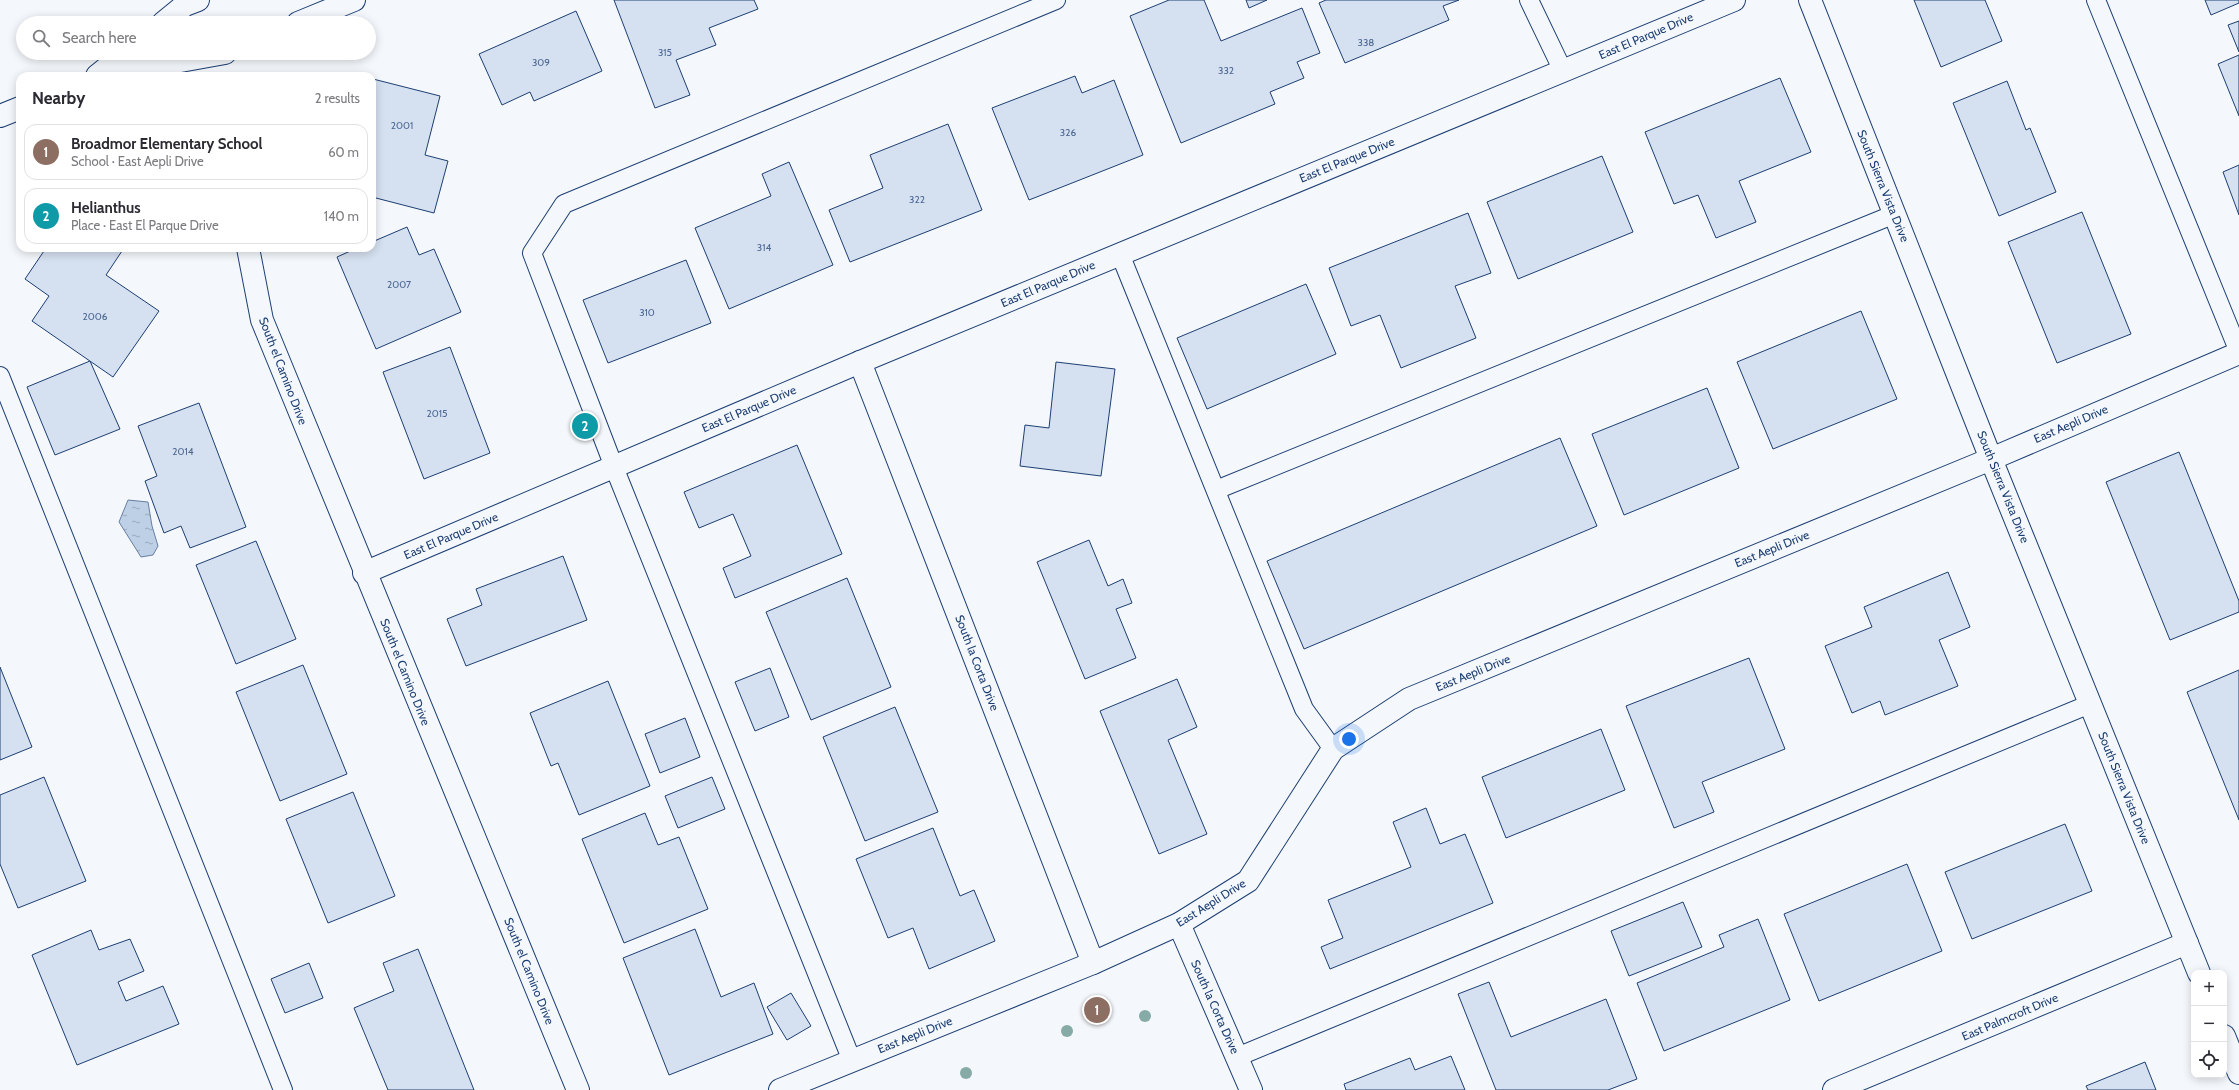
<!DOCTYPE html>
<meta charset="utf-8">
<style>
:root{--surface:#fff;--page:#f7f7f7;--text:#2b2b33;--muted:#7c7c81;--line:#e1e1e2;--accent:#7c3aed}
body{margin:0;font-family:Cabin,sans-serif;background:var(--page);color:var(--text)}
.controls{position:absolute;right:12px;bottom:12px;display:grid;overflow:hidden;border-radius:8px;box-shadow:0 2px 10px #0003}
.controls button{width:36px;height:36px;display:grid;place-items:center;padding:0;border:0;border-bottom:1px solid var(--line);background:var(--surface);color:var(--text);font:20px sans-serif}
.you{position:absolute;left:1349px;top:739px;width:14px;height:14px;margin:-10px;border:3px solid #fff;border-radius:50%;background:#1a73e8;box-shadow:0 0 0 6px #1a73e833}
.badge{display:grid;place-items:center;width:26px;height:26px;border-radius:50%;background:var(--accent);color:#fff;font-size:13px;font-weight:700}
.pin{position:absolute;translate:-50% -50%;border:2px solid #fff;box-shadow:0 1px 4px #0006}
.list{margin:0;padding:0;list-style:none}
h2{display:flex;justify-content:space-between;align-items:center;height:52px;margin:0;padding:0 16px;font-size:17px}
h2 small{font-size:13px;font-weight:400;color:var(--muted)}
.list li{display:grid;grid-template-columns:26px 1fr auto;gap:12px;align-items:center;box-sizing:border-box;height:56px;margin:0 8px 8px;padding:0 8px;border:1px solid var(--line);border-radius:12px}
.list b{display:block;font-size:15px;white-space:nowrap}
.list p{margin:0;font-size:13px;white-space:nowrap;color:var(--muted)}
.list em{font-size:13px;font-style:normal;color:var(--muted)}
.icon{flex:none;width:22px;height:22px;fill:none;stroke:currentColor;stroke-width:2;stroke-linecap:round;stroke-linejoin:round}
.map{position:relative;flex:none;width:2239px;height:1090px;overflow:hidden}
.search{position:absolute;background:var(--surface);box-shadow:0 2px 10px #0003;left:16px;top:16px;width:360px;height:44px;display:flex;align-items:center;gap:10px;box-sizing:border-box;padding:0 14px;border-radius:22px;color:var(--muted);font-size:15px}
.panel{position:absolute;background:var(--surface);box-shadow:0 2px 10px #0003;left:16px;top:72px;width:360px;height:180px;border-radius:12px}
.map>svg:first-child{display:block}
</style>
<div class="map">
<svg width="2239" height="1090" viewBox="0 0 2239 1090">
<defs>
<pattern id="water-ripples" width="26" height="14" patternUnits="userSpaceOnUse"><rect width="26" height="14" fill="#bed0e5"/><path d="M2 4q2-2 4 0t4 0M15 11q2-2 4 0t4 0" fill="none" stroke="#9aaabe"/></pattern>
</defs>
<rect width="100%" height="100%" fill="#f4f7fb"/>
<path fill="url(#water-ripples)" stroke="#687fa3" d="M128 500 148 502 152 526 158 546 153 555 141 557 119 522Z"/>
<g fill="#d5e0f0" stroke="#1d3f73">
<path d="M614 0H754L758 9 709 28 716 45 676 60 690 95 655 108Z"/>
<path d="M1169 0H1204L1221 41 1302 8 1320 53 1297 62 1304 78 1270 92 1275 104 1181 143 1130 16Z"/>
<path d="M1246 0H1267L1249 8Z"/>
<path d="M1326 0H1459L1443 6 1449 20 1345 63 1319 3Z"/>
<path d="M1914 0H1985L2002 41 1941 67Z"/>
<path d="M2205 0H2239V3L2211 15Z"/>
<path d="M576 11 602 71 534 101 530 92 502 105 479 54Z"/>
<path d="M2239 21V52L2228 25Z"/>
<path d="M2239 55V116L2218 64Z"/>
<path d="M1075 76 1082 93 1114 80 1143 155 1029 200 992 108Z"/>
<path d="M1780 78 1811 152 1739 181 1756 222 1716 238 1698 195 1674 204 1645 132Z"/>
<path d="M373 79 440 96 425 155 448 161 434 213 372 197Z"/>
<path d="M2007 81 2026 130 2030 128 2056 192 1999 216 1953 103Z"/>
<path d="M948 124 982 210 850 262 829 210 883 188 870 155Z"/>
<path d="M1602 156 1633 232 1518 279 1487 202Z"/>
<path d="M789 162 833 265 729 309 695 228 771 196 762 174Z"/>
<path d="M2239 165V215L2223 172Z"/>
<path d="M2082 212 2131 334 2057 363 2008 242Z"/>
<path d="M1468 213 1491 273 1455 286 1476 338 1401 368 1380 315 1351 326 1329 268Z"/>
<path d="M407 227 419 255 434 249 461 312 376 349 337 257 357 248H372V242Z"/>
<path d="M46 248H124L106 275 159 311 113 377 32 321 49 296 25 279Z"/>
<path d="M686 260 711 323 608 363 583 300Z"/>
<path d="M1306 284 1336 354 1207 409 1177 338Z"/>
<path d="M1861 311 1897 399 1773 449 1737 362Z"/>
<path d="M450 347 490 453 424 479 383 372Z"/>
<path d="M90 361 120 429 55 455 27 387Z"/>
<path d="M1056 362 1115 369 1101 476 1020 466 1025 425 1049 428Z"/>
<path d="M1707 388 1739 468 1624 515 1592 434Z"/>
<path d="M199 403 246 527 190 548 181 526 164 533 145 481 157 476 138 426Z"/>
<path d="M1560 438 1597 526 1304 649 1267 561Z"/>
<path d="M797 445 842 554 735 598 723 568 751 556 733 514 699 528 684 492Z"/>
<path d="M2179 452 2239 601V612L2170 640 2106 482Z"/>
<path d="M1089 540 1108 586 1123 579 1132 603 1116 609 1136 658 1085 679 1037 562Z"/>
<path d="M256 541 296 639 236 664 196 565Z"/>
<path d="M563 556 587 620 466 666 447 619 482 605 476 589Z"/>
<path d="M1948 572 1970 627 1939 640 1958 686 1885 715 1880 701 1852 713 1825 646 1872 627 1864 607Z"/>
<path d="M847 578 891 687 811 720 766 612Z"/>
<path d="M1749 658 1785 749 1702 782 1714 812 1674 828 1626 706Z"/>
<path d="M303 665 347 774 280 801 236 692Z"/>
<path d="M0 667 32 747 0 760Z"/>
<path d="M770 668 789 717 755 731 735 682Z"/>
<path d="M2239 670V820L2187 692Z"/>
<path d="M1177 679 1197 727 1168 740 1207 834 1159 854 1100 711Z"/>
<path d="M608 681 650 786 579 815 558 763 551 766 530 713Z"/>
<path d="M895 707 938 812 865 841 823 737Z"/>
<path d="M685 718 700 757 660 773 645 734Z"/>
<path d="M1601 729 1625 790 1506 838 1482 777Z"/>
<path d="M44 777 86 881 18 908 0 864V795Z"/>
<path d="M712 777 725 809 678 828 665 796Z"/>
<path d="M353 792 395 896 328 923 286 819Z"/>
<path d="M1426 808 1440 844 1465 834 1493 903 1330 969 1321 947 1343 938 1328 900 1411 867 1393 822Z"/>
<path d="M645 813 658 845 679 837 708 909 624 943 582 839Z"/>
<path d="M2065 824 2092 891 1972 939 1945 872Z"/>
<path d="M933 828 960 896 974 890 995 941 929 969 913 928 888 938 856 859Z"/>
<path d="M1907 864 1942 951 1819 1001 1784 914Z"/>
<path d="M1683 902 1702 947 1629 976 1611 931Z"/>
<path d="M1758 919 1790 1000 1664 1051 1637 983 1724 947 1719 935Z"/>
<path d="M695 929 721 997 754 983 773 1034 669 1075 623 958Z"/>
<path d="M91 930 99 950 130 939 144 971 118 982 126 1001 163 986 179 1024 77 1065 32 955Z"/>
<path d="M418 949 474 1090H388L354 1008 394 991 383 963Z"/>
<path d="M309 963 323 998 285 1013 271 979Z"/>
<path d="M1489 982 1511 1037 1606 999 1637 1079 1608 1090H1496L1458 994Z"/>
<path d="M791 993 811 1026 787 1040 767 1007Z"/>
<path d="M1451 1056 1465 1090H1346L1344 1084 1410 1058 1415 1070Z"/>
<path d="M2145 1062 2156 1090H2088L2086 1086Z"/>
</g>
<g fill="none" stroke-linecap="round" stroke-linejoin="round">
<g stroke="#1d3f73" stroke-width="20">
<g id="lane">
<path d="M1529 0 1563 71"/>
<path d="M2096 0 2239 352"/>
<path d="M1120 254 1304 709 1333 749"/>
<path d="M0 376 283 1090"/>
<path d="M1216 490 1895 214"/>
<path d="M1237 1057 2090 704"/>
<path d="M852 1061 614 467 532 253 564 204 1056 0"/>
</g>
</g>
<g stroke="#1d3f73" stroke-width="24">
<g id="street">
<path d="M1810 0 1991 459 2199 973"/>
<path d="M248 248 262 320 578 1090"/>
<path d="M860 362 1093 963"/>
<path d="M364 573 860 362 1734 0"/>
<path d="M1179 924 1251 1090"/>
<path d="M2224 1036 2239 1073"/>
<path d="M780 1090 1093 963 1179 924 1248 881 1333 749 1409 699 1991 459 2239 353"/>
<path d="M1834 1090 2187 943"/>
</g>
</g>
<g stroke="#1d3f73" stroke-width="24">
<g id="secondary">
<path d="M163 23 185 5 198 0"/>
<path d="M298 23 354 0"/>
<path d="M98 75 125 53"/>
<path d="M97 76 225 53"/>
<path d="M0 116 20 108"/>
</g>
</g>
<use href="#lane" stroke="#f4f7fb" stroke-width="18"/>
<use href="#street" stroke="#f4f7fb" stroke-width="22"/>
<use href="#secondary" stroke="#f4f7fb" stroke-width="22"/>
</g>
<g fill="#86aba6">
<circle cx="1145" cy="1016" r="6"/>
<circle cx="1067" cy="1031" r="6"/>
<circle cx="966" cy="1073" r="6"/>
</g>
<g text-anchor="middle" stroke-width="3" stroke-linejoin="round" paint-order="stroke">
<g font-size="10" fill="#4b6792">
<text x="1366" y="46">338</text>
<text x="665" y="56">315</text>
<text x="541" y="66">309</text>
<text x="1226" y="74">332</text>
<text x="402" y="129">2001</text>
<text x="1068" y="136">326</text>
<text x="917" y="203">322</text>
<text x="764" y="251">314</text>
<text x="399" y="288">2007</text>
<text x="647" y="316">310</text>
<text x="95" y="320">2006</text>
<text x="437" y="417">2015</text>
<text x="183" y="455">2014</text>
</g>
<g font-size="12" fill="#1d3f73" stroke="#f4f7fb">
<text transform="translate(1646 36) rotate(-23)" y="4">East El Parque Drive</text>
<text transform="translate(1347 160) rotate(-22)" y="4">East El Parque Drive</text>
<text transform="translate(1883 186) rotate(68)" y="4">South Sierra Vista Drive</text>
<text transform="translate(1048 284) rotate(-23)" y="4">East El Parque Drive</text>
<text transform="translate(283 371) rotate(69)" y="4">South el Camino Drive</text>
<text transform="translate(749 409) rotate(-23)" y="4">East El Parque Drive</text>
<text transform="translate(2071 424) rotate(-23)" y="4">East Aepli Drive</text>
<text transform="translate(2003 487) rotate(68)" y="4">South Sierra Vista Drive</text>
<text transform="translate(451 536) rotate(-23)" y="4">East El Parque Drive</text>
<text transform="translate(1772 549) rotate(-22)" y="4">East Aepli Drive</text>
<text transform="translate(977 663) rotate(69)" y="4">South la Corta Drive</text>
<text transform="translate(405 672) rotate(68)" y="4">South el Camino Drive</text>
<text transform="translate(1473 673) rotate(-22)" y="4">East Aepli Drive</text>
<text transform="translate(2124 788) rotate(68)" y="4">South Sierra Vista Drive</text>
<text transform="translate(1211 903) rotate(-32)" y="4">East Aepli Drive</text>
<text transform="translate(529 971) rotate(68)" y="4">South el Camino Drive</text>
<text transform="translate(1215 1007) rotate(66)" y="4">South la Corta Drive</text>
<text transform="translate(2010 1017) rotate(-23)" y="4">East Palmcroft Drive</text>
<text transform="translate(915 1035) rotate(-22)" y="4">East Aepli Drive</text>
</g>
</g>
</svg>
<div class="controls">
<button>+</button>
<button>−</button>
<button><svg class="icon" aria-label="locate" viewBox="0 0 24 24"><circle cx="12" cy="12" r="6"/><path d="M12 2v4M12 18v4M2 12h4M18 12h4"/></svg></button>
</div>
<div class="you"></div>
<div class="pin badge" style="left:1097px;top:1010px;background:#8d6e63">1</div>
<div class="pin badge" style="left:585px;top:426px;background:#0f9aa8">2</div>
<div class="search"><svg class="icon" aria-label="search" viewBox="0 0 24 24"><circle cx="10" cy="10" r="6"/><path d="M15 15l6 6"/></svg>Search here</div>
<section class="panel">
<h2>Nearby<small>2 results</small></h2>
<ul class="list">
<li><span class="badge" style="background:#8d6e63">1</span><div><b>Broadmor Elementary School</b><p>School · East Aepli Drive</p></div><em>60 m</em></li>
<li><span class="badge" style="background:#0f9aa8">2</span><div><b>Helianthus</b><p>Place · East El Parque Drive</p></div><em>140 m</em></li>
</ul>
</section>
</div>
